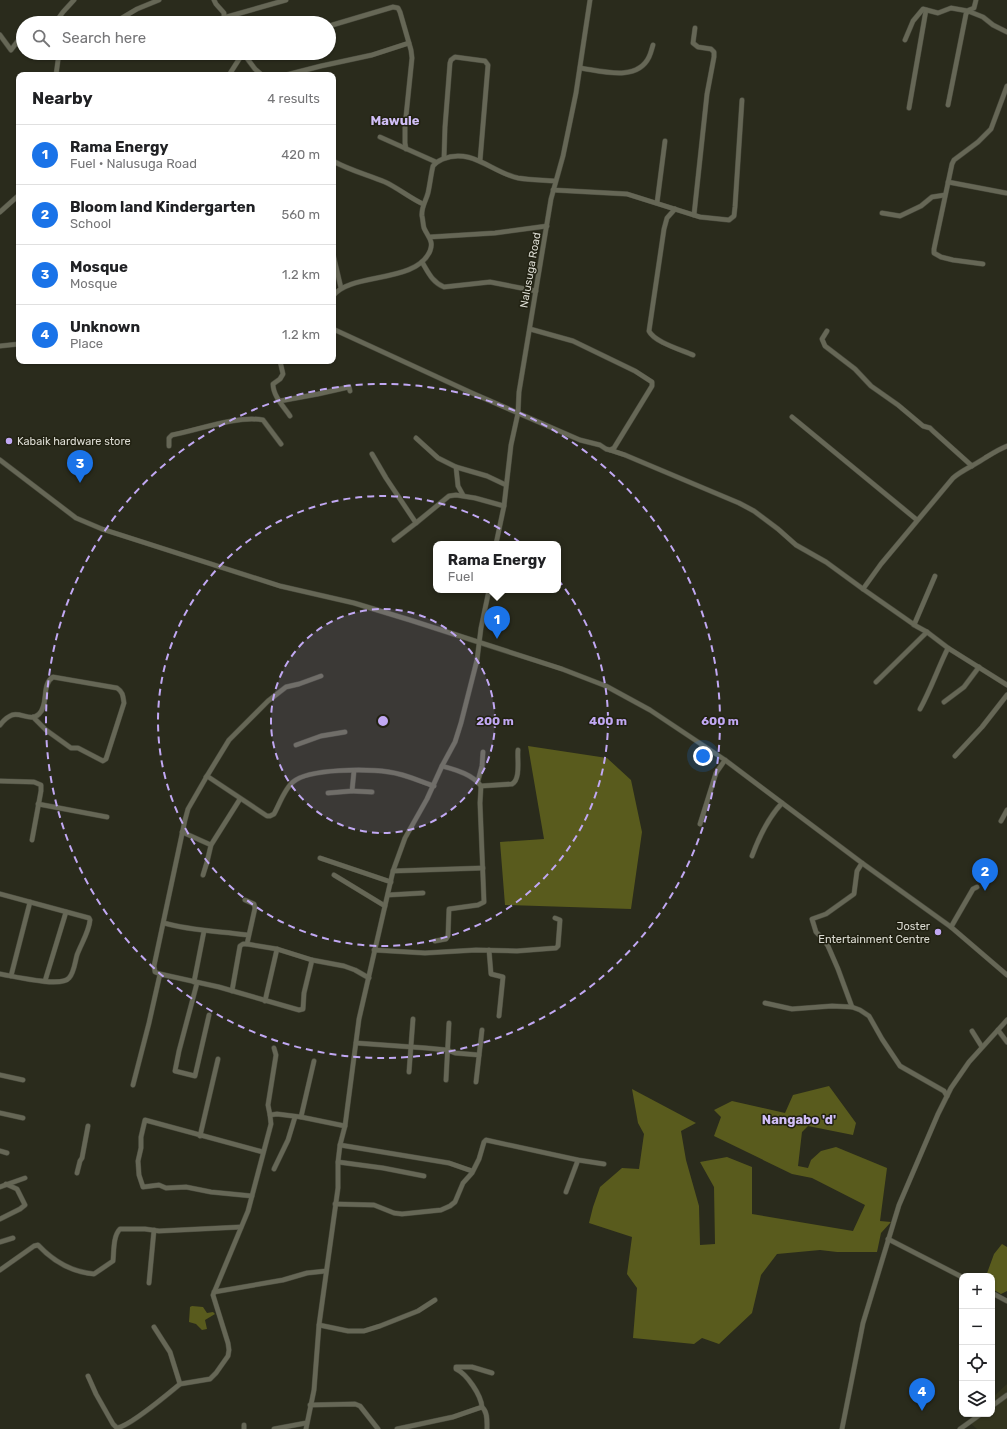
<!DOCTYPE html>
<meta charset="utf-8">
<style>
:root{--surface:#fff;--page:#f2f2f2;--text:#202124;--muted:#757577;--line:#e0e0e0;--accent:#1a73e8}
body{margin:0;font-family:Rubik,sans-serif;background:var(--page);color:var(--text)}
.controls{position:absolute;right:12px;bottom:12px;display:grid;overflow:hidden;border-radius:8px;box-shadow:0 1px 3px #0004}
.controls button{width:36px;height:36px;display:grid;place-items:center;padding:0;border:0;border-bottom:1px solid var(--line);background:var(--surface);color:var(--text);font:20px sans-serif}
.you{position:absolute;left:703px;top:756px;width:14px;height:14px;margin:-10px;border:3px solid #fff;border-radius:50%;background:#1a73e8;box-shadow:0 0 0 6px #1a73e833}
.badge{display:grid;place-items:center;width:26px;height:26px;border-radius:50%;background:var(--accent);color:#fff;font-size:13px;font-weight:700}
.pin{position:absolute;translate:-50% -33px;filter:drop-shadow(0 1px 2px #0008)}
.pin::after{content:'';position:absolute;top:21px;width:14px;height:12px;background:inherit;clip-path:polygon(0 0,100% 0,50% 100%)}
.popup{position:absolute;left:433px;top:541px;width:128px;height:52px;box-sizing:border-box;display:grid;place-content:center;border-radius:8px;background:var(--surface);filter:drop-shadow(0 1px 3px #0005);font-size:13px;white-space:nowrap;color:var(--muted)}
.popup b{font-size:15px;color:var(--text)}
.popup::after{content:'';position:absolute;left:50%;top:100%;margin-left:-8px;border:8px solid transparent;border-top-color:var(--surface)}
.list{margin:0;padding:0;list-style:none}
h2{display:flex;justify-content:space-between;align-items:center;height:52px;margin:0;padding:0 16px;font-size:17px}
h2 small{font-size:13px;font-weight:400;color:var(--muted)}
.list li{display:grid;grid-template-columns:26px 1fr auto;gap:12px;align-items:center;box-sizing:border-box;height:60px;padding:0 16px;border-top:1px solid var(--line)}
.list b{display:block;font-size:15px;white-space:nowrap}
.list p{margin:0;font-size:13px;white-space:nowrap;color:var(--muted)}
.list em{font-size:13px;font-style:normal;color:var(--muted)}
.icon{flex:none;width:22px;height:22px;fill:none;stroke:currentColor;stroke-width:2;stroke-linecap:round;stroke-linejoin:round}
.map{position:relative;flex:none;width:1007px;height:1429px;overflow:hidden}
.search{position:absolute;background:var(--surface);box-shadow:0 1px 3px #0004;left:16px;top:16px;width:320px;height:44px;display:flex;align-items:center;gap:10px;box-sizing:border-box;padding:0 14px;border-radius:22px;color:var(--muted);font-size:15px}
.panel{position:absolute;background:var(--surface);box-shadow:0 1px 3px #0004;left:16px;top:72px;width:320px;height:292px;border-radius:8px}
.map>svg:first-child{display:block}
</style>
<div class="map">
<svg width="1007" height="1429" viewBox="0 0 1007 1429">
<rect width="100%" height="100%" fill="#2a2b1c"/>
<path fill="#33341e" d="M1007 1384V1429H977L968 1421 975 1414H992V1398Z"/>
<g fill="#595b1d">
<path d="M528 746 607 758 631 780 642 832 631 909 505 905 500 842 544 839Z"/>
<path d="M829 1086 856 1123 853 1135 808 1126 802 1132 798 1166 808 1168 811 1160 821 1151 836 1147 887 1168 880 1221 891 1222 881 1233 877 1252H837L820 1250 777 1254 761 1275 752 1313 719 1344 702 1338 694 1344 633 1338 637 1288 627 1274 632 1237 589 1223 593 1207 600 1187 622 1168 639 1169 644 1134 638 1123 632 1089 696 1123 681 1131 686 1160 699 1206 700 1245 715 1244 714 1187 700 1162 727 1157 752 1167V1214L853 1231 865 1205 812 1178 792 1174 714 1136 721 1117 714 1110 732 1101 785 1113 793 1095Z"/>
<path d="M1002 1244 1007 1247V1291L1001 1294 992 1289V1276H986L994 1254Z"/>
<path d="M192 1306 203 1307 207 1313 213 1312 215 1314 205 1320 207 1329 202 1330 196 1324 189 1322 190 1307Z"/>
</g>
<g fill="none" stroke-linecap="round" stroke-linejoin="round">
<g stroke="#47483b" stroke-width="5.5">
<g id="minor">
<path d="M214 0 216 4 224 13V23"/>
<path d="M223 18 286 0"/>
<path d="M115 22 137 9 159 0"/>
<path d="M55 23 63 12 74 0"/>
<path d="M329 26 393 7 398 8 400 12 411 50 412 58 405 126V143L406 149"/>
<path d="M0 35 11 50 23 34"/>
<path d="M905 40 913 21 923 9 938 13 951 8 968 11 983 17 993 25 1007 32"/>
<path d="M243 53 255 69 262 75"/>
<path d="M580 68C602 71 637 82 649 57 651 53 652 48 653 45"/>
<path d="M56 75 59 53"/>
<path d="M229 75 243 53"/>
<path d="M286 75 321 66 372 55 409 43"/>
<path d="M948 105 966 14 969 10 974 8 976 0"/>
<path d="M909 108 926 10"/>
<path d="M380 137 436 162"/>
<path d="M444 158 445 127 450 63 451 60 455 57 485 61 488 65 480 161"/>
<path d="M333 161C349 170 368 175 385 182 398 188 410 198 423 204"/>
<path d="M948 182 1006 193"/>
<path d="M553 190 627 194 700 217 729 220 734 216 735 207 742 100"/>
<path d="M657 203 665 141"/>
<path d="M675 209 667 218 664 229 649 331C654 342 682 350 693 355"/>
<path d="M0 212 19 195"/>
<path d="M882 213 900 216 921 206 932 197 945 195"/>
<path d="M694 215 707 94 714 57V52L711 49 698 47 693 43 695 28"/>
<path d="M430 237 495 233 547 226"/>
<path d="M333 254 341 288"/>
<path d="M422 262C428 272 432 282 444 287L490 282 536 291"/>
<path d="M983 264 953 260 941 257 934 253V249L952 164 954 160 978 142 991 129 1007 86"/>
<path d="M333 296C350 272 416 284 430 251 434 241 428 237 424 228 423 225 423 220 422 216 421 207 426 201 428 193 430 184 431 174 433 166 436 162 439 161 443 159 471 147 493 173 518 178 530 180 543 180 555 181"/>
<path d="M333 329 472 393 580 440 600 445 606 449 610 450 614 448 652 386V382L635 371 573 341 530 329"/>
<path d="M827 331 822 339 825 346 855 369 871 386 898 405 923 426 930 428 933 431 972 466"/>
<path d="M0 346 19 344"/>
<path d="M280 361 283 374 280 379 273 384C273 396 284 407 290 416"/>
<path d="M280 401 318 394 349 387 350 391"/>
<path d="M792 417 917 520"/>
<path d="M416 438 438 458 456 467 458 486 463 495"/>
<path d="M169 446V438L172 435C198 430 238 415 263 420L281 444"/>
<path d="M1007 446C999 449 993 453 985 458 975 465 962 470 953 478L881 564 863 589 916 626 927 632 948 648 1007 685"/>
<path d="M610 450 625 455 739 503 754 511 778 529 796 545 826 562 863 589"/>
<path d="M372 454 386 478 416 523 449 496 456 495 475 498 504 506"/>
<path d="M0 460 76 518 102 529 280 586 354 603 410 620 562 669 606 686 650 710 725 760 862 863 951 927 1007 975"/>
<path d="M456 467 487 476 506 485"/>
<path d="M394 540 416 523"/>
<path d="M496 544 504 506 511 445 518 413 519 392 551 199 563 156 576 93 590 0"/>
<path d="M914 625 935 576"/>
<path d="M876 682 927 632"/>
<path d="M944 702 964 687 979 667"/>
<path d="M920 709C931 689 938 668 948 648"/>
<path d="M0 725C3 721 7 717 12 715 21 712 31 722 39 714 49 705 41 684 53 677L117 688C123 692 123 696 124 703L106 759 103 761 78 748H71L46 730 33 717"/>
<path d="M296 745 321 736 345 732"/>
<path d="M955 756 982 727 1007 695"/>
<path d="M442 766C456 770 472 774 481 786L512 784C521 779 517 759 518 750"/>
<path d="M206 777 207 776 267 816H270L274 814C279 805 285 788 293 782 309 768 368 769 389 772 405 774 419 781 434 786"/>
<path d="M0 781 34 782 41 785V791L32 840"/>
<path d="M478 781 482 766 483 752"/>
<path d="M352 791 372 792"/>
<path d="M328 793 352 791 354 771"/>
<path d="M38 804 107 817"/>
<path d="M1001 821 1007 810"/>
<path d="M700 824 716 773 725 760"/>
<path d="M182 832 211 845"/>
<path d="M752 856C759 837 768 818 782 803"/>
<path d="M320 858 391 882"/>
<path d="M862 863 857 871 854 894 826 914 812 919 816 932 823 939 828 946 838 969 852 1007 860 1010 869 1016 882 1039 900 1066 944 1091 947 1096"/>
<path d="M393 871 483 868"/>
<path d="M203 875 207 862 211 845 240 799"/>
<path d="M334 875 385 906"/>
<path d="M0 894 89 918 90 920C89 932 81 944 77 955 75 962 74 973 69 978 61 988 13 976 0 974"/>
<path d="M388 895 423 893"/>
<path d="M164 923C191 931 220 931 248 935"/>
<path d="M951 927 973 889 977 887"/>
<path d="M435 941 446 939 448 936 449 909 478 905 484 902 480 803 481 786"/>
<path d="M247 944 277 949 312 960 344 966 355 970 369 978"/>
<path d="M374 950 425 953 476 950 517 951 556 948 558 946 560 920 555 918"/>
<path d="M489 950 491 974 503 977 499 1016"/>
<path d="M160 974 219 987 299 1010 303 1009 304 993 312 960"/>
<path d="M11 976 30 902"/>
<path d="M45 981 66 912"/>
<path d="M194 982 204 931"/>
<path d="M197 983 179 1051 175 1071 195 1076 209 1015"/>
<path d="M232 991 240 946 243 944H247L255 908 254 904 245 900"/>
<path d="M265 1001 277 949"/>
<path d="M765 1003 792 1009 832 1006 852 1007"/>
<path d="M998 1030 1007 1042"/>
<path d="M972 1031 982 1047"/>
<path d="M356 1043 426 1048 447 1050 455 1053 479 1055"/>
<path d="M409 1072 413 1019"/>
<path d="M0 1075 23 1080"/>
<path d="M446 1080 449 1023"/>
<path d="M476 1082 482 1030"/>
<path d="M133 1085 149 1023 160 974 155 972 154 966 185 820 188 809 207 776 229 740 268 701 286 687 299 684 321 676"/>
<path d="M0 1113 23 1118"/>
<path d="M270 1115 268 1105 276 1055 274 1048"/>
<path d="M301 1117 314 1061"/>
<path d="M200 1136 218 1059"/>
<path d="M340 1145 449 1163 472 1171"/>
<path d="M0 1151 7 1153"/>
<path d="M338 1162 383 1168 424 1176"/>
<path d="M274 1169 288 1140 295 1117"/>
<path d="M77 1173 80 1161 82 1158 88 1126"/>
<path d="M0 1187 25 1178"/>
<path d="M566 1192 578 1160"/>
<path d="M252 1196 211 1192 186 1187 166 1188 159 1185 143 1187 139 1175 138 1161 141 1148V1137L145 1120 263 1152"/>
<path d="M335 1204 374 1205 394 1213 402 1214 441 1210 450 1206 455 1202 463 1183 472 1173 479 1159 484 1142 486 1140 578 1160 604 1164"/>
<path d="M0 1219 20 1209 25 1205 17 1189 6 1184"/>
<path d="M888 1239 962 1277"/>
<path d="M0 1242 13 1238"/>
<path d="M0 1270 34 1246 38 1245C53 1261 71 1272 94 1274L113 1261C114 1251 113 1236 120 1229H145L159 1231 241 1227"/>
<path d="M149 1283 154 1230"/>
<path d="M214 1292 283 1280 307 1273 326 1271"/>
<path d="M992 1293 1007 1301"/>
<path d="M319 1325 348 1331H364L380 1326 418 1311 435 1300"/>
<path d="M154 1327 170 1352 180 1384 210 1379 216 1373 228 1356 229 1350 228 1343 213 1295 248 1211 271 1124 270 1115 277 1114 301 1117 345 1126"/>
<path d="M88 1376 96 1394 113 1424 117 1428C130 1426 168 1394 180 1384"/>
<path d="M310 1405 355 1404 360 1406 378 1429"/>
<path d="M992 1406 1007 1395"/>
<path d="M482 1407C488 1412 487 1422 487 1429"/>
<path d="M244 1429V1425"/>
<path d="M274 1429 306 1423"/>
<path d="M306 1429 314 1390 319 1325 338 1188V1162L340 1145 345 1126 359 1019 393 871 405 838 427 799 442 766 455 742 461 723 477 660 481 628 489 590"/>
<path d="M397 1429 453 1417 482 1407C481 1395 467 1374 456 1369V1367H472L492 1373"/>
<path d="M842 1429 863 1323 899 1205 938 1114 951 1088 969 1062 1007 1020"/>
<path d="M960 1429 981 1414"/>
</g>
</g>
<use href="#minor" stroke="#666756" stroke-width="4.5"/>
</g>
<circle cx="383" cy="721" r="112" fill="#c1a8f3" fill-opacity=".12"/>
<g fill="none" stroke="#c1a8f3" stroke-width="2" stroke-dasharray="7 5">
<circle cx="383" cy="721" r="112"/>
<circle cx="383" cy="721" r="225"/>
<circle cx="383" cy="721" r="337"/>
</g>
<g fill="#c1a8f3" stroke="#212112" stroke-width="1.5">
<circle cx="9" cy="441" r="4"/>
<circle cx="938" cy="932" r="4"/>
</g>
<g text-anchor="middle" stroke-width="3" stroke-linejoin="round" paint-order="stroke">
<g font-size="11" fill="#dcdcd3" stroke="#212112">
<text transform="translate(530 270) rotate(-80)" y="4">Nalusuga Road</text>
</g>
<g font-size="11" fill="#dcdcd3" stroke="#212112" text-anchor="start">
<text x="17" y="445">Kabaik hardware store</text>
<text x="930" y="930" text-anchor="end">Joster<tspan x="930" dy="13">Entertainment Centre</tspan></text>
</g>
<g font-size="13" font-weight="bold" fill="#d1bff7" stroke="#212112">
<text x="395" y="125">Mawule</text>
<text x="799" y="1124">Nangabo 'd'</text>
</g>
</g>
<circle cx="383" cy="721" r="6" fill="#c1a8f3" stroke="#212112" stroke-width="2"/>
<g font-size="12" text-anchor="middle" font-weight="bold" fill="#c1a8f3" stroke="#212112" stroke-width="3" stroke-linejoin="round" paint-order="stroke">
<text x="495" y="725">200 m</text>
<text x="608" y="725">400 m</text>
<text x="720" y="725">600 m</text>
</g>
</svg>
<div class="controls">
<button>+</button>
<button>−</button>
<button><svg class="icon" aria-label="locate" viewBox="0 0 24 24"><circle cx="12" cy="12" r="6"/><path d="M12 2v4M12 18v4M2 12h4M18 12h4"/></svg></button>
<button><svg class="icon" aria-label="layers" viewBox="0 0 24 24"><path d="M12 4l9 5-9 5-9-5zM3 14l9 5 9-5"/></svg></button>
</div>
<div class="you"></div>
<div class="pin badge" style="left:497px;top:639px">1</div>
<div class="popup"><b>Rama Energy</b>Fuel</div>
<div class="pin badge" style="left:985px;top:891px">2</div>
<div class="pin badge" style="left:80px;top:483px">3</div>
<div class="pin badge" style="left:922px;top:1411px">4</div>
<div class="search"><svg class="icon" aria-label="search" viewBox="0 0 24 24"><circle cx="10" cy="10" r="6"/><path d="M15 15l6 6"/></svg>Search here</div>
<section class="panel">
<h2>Nearby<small>4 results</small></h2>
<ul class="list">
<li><span class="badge">1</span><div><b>Rama Energy</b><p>Fuel · Nalusuga Road</p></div><em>420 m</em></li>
<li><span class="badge">2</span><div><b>Bloom land Kindergarten</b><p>School</p></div><em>560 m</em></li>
<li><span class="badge">3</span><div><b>Mosque</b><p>Mosque</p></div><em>1.2 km</em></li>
<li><span class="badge">4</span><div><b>Unknown</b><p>Place</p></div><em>1.2 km</em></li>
</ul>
</section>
</div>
